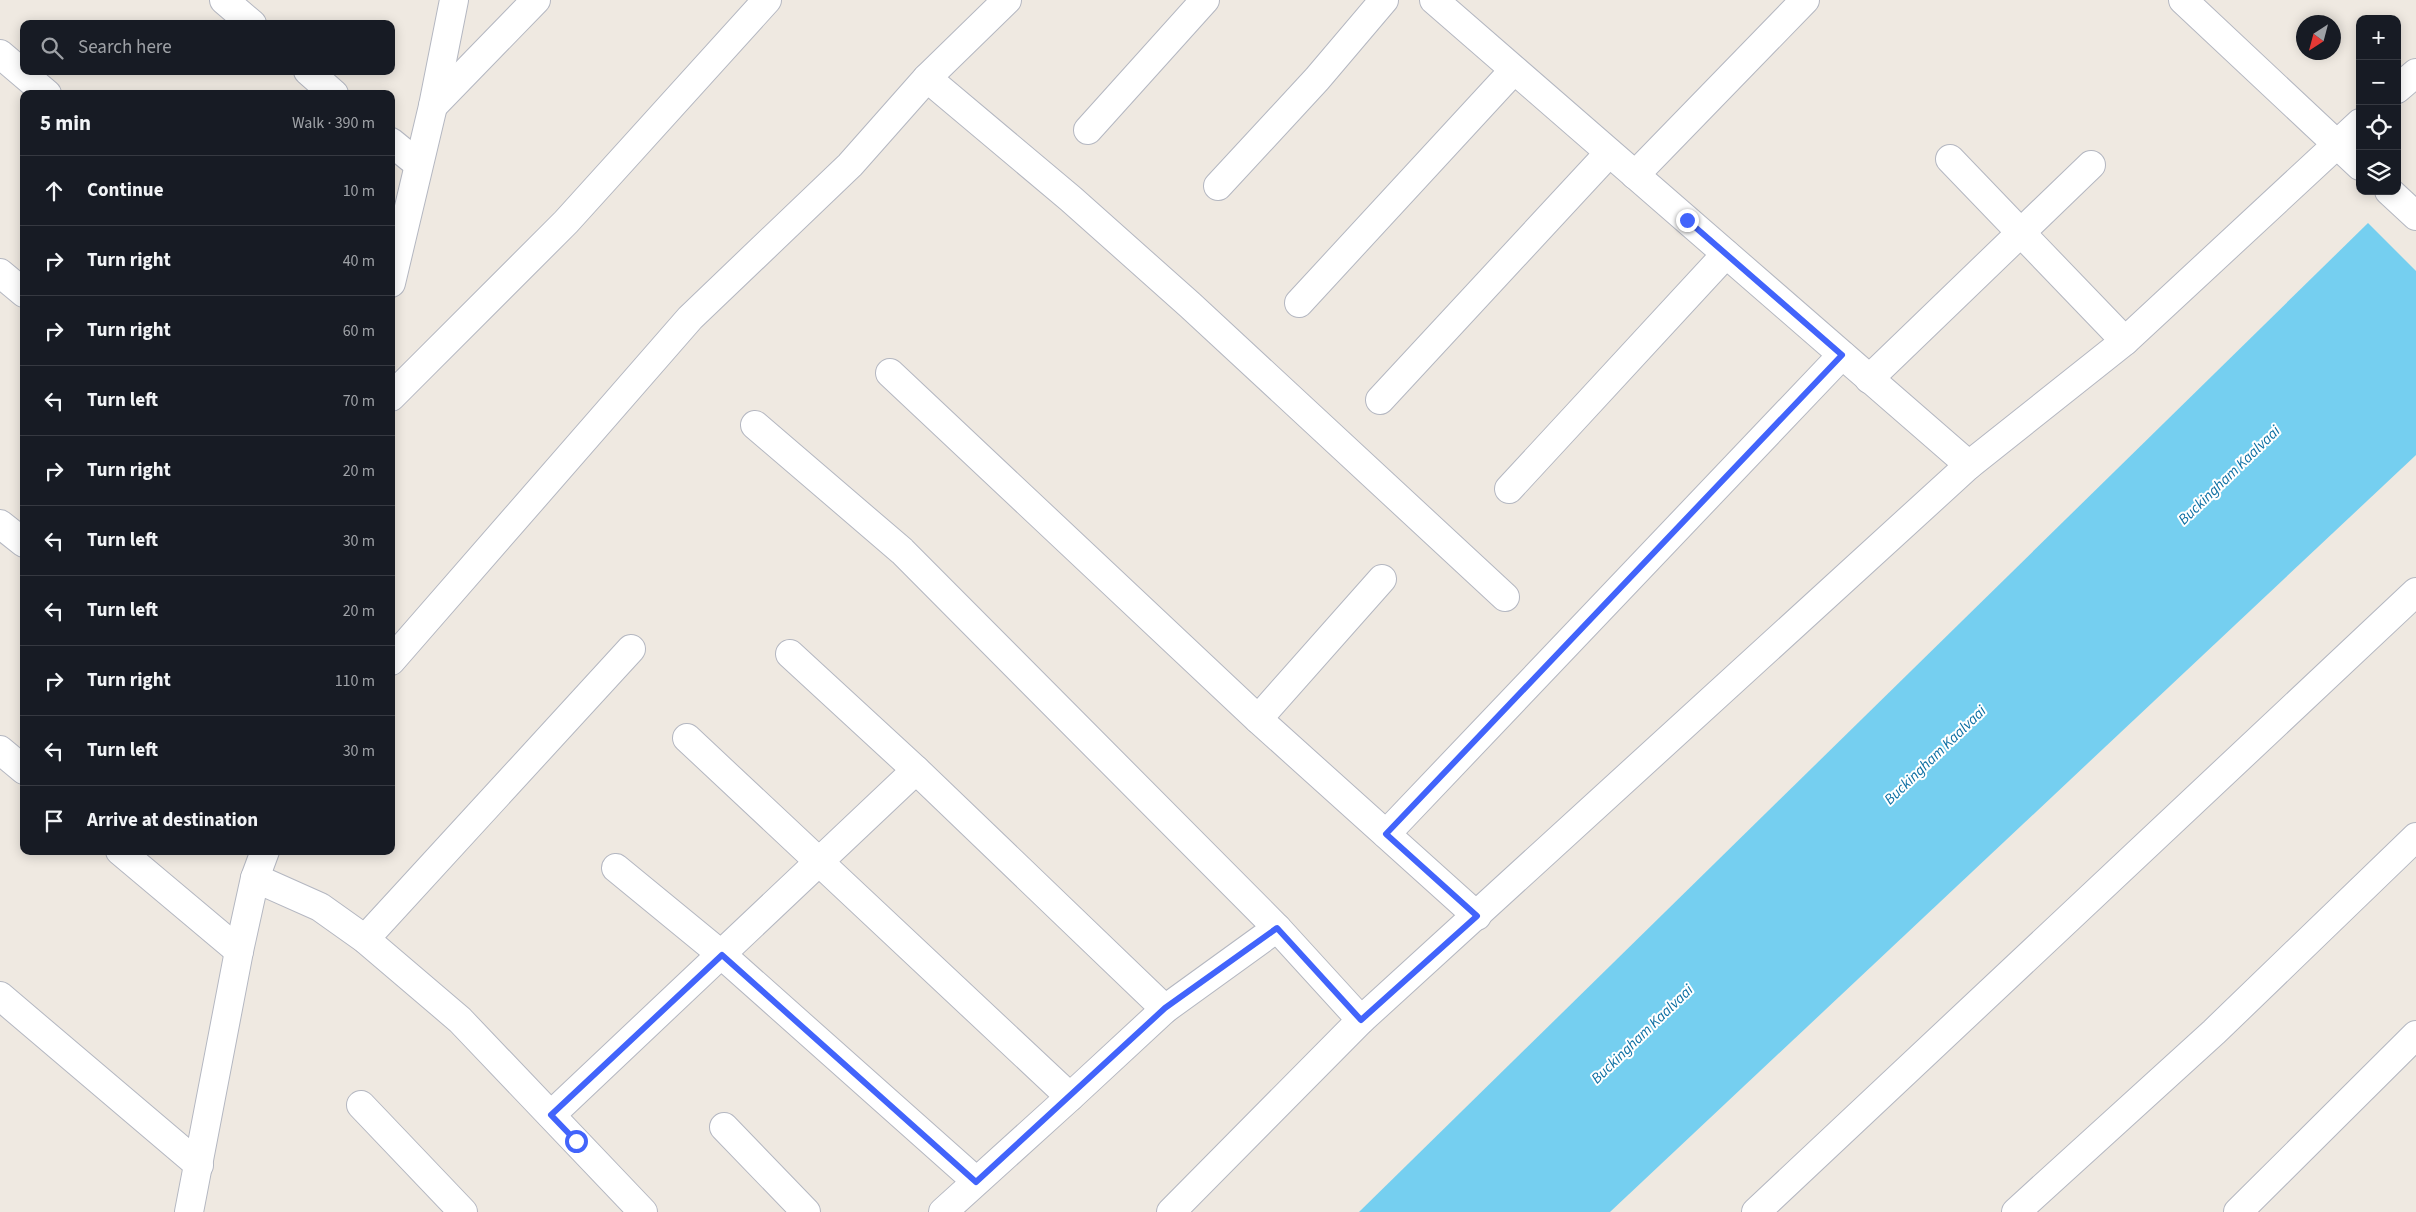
<!DOCTYPE html>
<meta charset="utf-8">
<style>
:root{--surface:#171b24;--page:#20242c;--text:#f1f3f6;--muted:#9ea1a6;--line:#363941}
body{margin:0;font-family:"Source Sans 3",sans-serif;background:var(--page);color:var(--text)}
.controls{position:absolute;right:15px;top:15px;display:grid;overflow:hidden;border-radius:10px;box-shadow:0 2px 12px #0003}
.controls button{width:45px;height:45px;display:grid;place-items:center;padding:0;border:0;border-bottom:1px solid var(--line);background:var(--surface);color:var(--text);font:25px sans-serif}
.compass{position:absolute;left:2296px;top:15px;width:45px;height:45px;border-radius:50%;background:var(--surface);box-shadow:0 2px 12px #0003;rotate:216deg}
.stop{position:absolute;width:15px;height:15px;margin:-11px;border:4px solid #4264fb;border-radius:50%;background:#fff}
.stop.end{background:#4264fb;border-color:#fff;box-shadow:0 1px 5px #0008}
.list{margin:0;padding:0;list-style:none}
h2{display:flex;justify-content:space-between;align-items:center;height:65px;margin:0;padding:0 20px;font-size:21px}
h2 small{font-size:16px;font-weight:400;color:var(--muted)}
.list li{display:grid;grid-template-columns:32px 1fr auto;gap:15px;align-items:center;box-sizing:border-box;height:70px;padding:0 20px;border-top:1px solid var(--line)}
.list b{display:block;font-size:19px;white-space:nowrap}
.list em{font-size:16px;font-style:normal;color:var(--muted)}
.icon{flex:none;width:28px;height:28px;fill:none;stroke:currentColor;stroke-width:2;stroke-linecap:round;stroke-linejoin:round}
.map{position:relative;flex:none;width:2416px;height:1212px;overflow:hidden}
.search{position:absolute;background:var(--surface);box-shadow:0 2px 12px #0003;left:20px;top:20px;width:375px;height:55px;display:flex;align-items:center;gap:12px;box-sizing:border-box;padding:0 18px;border-radius:10px;color:var(--muted);font-size:19px}
.panel{position:absolute;background:var(--surface);box-shadow:0 2px 12px #0003;left:20px;top:90px;width:375px;height:765px;border-radius:10px}
.map>svg:first-child{display:block}
</style>
<div class="map">
<svg width="2416" height="1212" viewBox="0 0 2416 1212">
<rect width="100%" height="100%" fill="#efe9e1"/>
<path fill="#75cff0" d="M2368 223 2416 271V455L1610 1212H1359Z"/>
<g fill="none" stroke-linecap="round" stroke-linejoin="round">
<g stroke="#b4b7c1" stroke-width="30">
<g id="minor">
<path d="M224 0 252 24"/>
<path d="M1434 0 1969 465"/>
<path d="M2183 0 2360 166"/>
<path d="M0 54 47 94"/>
<path d="M308 71 334 94"/>
<path d="M927 78 1071 199 1190 305 1505 597"/>
<path d="M2397 89 2416 73"/>
<path d="M433 106 536 0"/>
<path d="M1088 130 1205 0"/>
<path d="M391 142 418 164"/>
<path d="M1950 159 2125 341"/>
<path d="M1635 175 1805 0"/>
<path d="M1218 186 1317 79 1384 0"/>
<path d="M2389 191 2416 216"/>
<path d="M0 273 24 293"/>
<path d="M391 283 433 106 454 0"/>
<path d="M1299 303 1514 70"/>
<path d="M890 373 1258 719 1477 916"/>
<path d="M1869 379 2091 165"/>
<path d="M391 397 566 222 767 0"/>
<path d="M1380 400 1609 153"/>
<path d="M755 425 902 551 1277 928 1361 1020"/>
<path d="M1509 489 1726 254"/>
<path d="M0 524 24 543"/>
<path d="M790 654 916 770 1165 1009"/>
<path d="M391 661 690 318 850 165 927 78 1007 0"/>
<path d="M1258 719 1382 579"/>
<path d="M687 738 1070 1097"/>
<path d="M0 750 24 770"/>
<path d="M1386 834 1842 355"/>
<path d="M120 851 239 951"/>
<path d="M616 868 722 955 976 1181"/>
<path d="M255 878 320 907 365 939 460 1020 643 1212"/>
<path d="M365 939 631 649"/>
<path d="M0 996 199 1165"/>
<path d="M361 1105 463 1212"/>
<path d="M551 1115 916 770"/>
<path d="M724 1127 806 1212"/>
<path d="M189 1212 239 951 255 878 265 851"/>
<path d="M943 1212 1070 1097 1165 1009 1277 928"/>
<path d="M1171 1212 1361 1020 1969 465 2125 341 2360 123"/>
<path d="M2016 1212 2214 1032 2416 837"/>
<path d="M2238 1212 2416 1035"/>
</g>
</g>
<g stroke="#b4b7c1" stroke-width="30">
<path id="tertiary" d="M1756 1212 2416 592"/>
</g>
<use href="#minor" stroke="#fff" stroke-width="28"/>
<use href="#tertiary" stroke="#fff" stroke-width="28"/>
</g>
<g fill="none" stroke-linecap="round" stroke-linejoin="round">
<path stroke="#4264fb" stroke-width="6" d="M576 1141 551 1115 722 955 976 1182 1165 1008 1277 928 1361 1020 1477 916 1386 834 1842 355 1687 220"/>
</g>
<g text-anchor="middle" stroke-width="4" stroke-linejoin="round" paint-order="stroke">
<g font-size="15" font-style="italic" fill="#0d6fa3" stroke="#fff">
<text transform="translate(2229 475) rotate(-44)" y="5">Buckingham Kaalvaai</text>
<text transform="translate(1935 755) rotate(-44)" y="5">Buckingham Kaalvaai</text>
<text transform="translate(1642 1034) rotate(-44)" y="5">Buckingham Kaalvaai</text>
</g>
</g>
</svg>
<div class="controls">
<button>+</button>
<button>−</button>
<button><svg class="icon" aria-label="locate" viewBox="0 0 24 24"><circle cx="12" cy="12" r="6"/><path d="M12 2v4M12 18v4M2 12h4M18 12h4"/></svg></button>
<button><svg class="icon" aria-label="layers" viewBox="0 0 24 24"><path d="M12 4l9 5-9 5-9-5zM3 14l9 5 9-5"/></svg></button>
</div>
<svg class="compass" viewBox="-18 -18 36 36"><path d="M0-13l5 13h-10z" fill="#e53935"/><path d="M0 13l5-13h-10z" fill="#9ea1a6"/></svg>
<div class="stop" style="left:576px;top:1141px"></div>
<div class="stop end" style="left:1687px;top:220px"></div>
<div class="search"><svg class="icon" aria-label="search" viewBox="0 0 24 24"><circle cx="10" cy="10" r="6"/><path d="M15 15l6 6"/></svg>Search here</div>
<section class="panel">
<h2>5 min<small>Walk · 390 m</small></h2>
<ul class="list">
<li><svg class="icon" aria-label="ahead" viewBox="0 0 24 24"><path d="M12 20V5M6 11l6-6 6 6"/></svg><div><b>Continue</b></div><em>10 m</em></li>
<li><svg class="icon" aria-label="right" viewBox="0 0 24 24"><path d="M7 20v-9h11M14 6l5 5-5 5"/></svg><div><b>Turn right</b></div><em>40 m</em></li>
<li><svg class="icon" aria-label="right" viewBox="0 0 24 24"><path d="M7 20v-9h11M14 6l5 5-5 5"/></svg><div><b>Turn right</b></div><em>60 m</em></li>
<li><svg class="icon" aria-label="left" viewBox="0 0 24 24"><path d="M17 20v-9H6M10 6l-5 5 5 5"/></svg><div><b>Turn left</b></div><em>70 m</em></li>
<li><svg class="icon" aria-label="right" viewBox="0 0 24 24"><path d="M7 20v-9h11M14 6l5 5-5 5"/></svg><div><b>Turn right</b></div><em>20 m</em></li>
<li><svg class="icon" aria-label="left" viewBox="0 0 24 24"><path d="M17 20v-9H6M10 6l-5 5 5 5"/></svg><div><b>Turn left</b></div><em>30 m</em></li>
<li><svg class="icon" aria-label="left" viewBox="0 0 24 24"><path d="M17 20v-9H6M10 6l-5 5 5 5"/></svg><div><b>Turn left</b></div><em>20 m</em></li>
<li><svg class="icon" aria-label="right" viewBox="0 0 24 24"><path d="M7 20v-9h11M14 6l5 5-5 5"/></svg><div><b>Turn right</b></div><em>110 m</em></li>
<li><svg class="icon" aria-label="left" viewBox="0 0 24 24"><path d="M17 20v-9H6M10 6l-5 5 5 5"/></svg><div><b>Turn left</b></div><em>30 m</em></li>
<li><svg class="icon" aria-label="arrive" viewBox="0 0 24 24"><path d="M6 21V4h12l-3 4 3 4H6"/></svg><div><b>Arrive at destination</b></div></li>
</ul>
</section>
</div>
